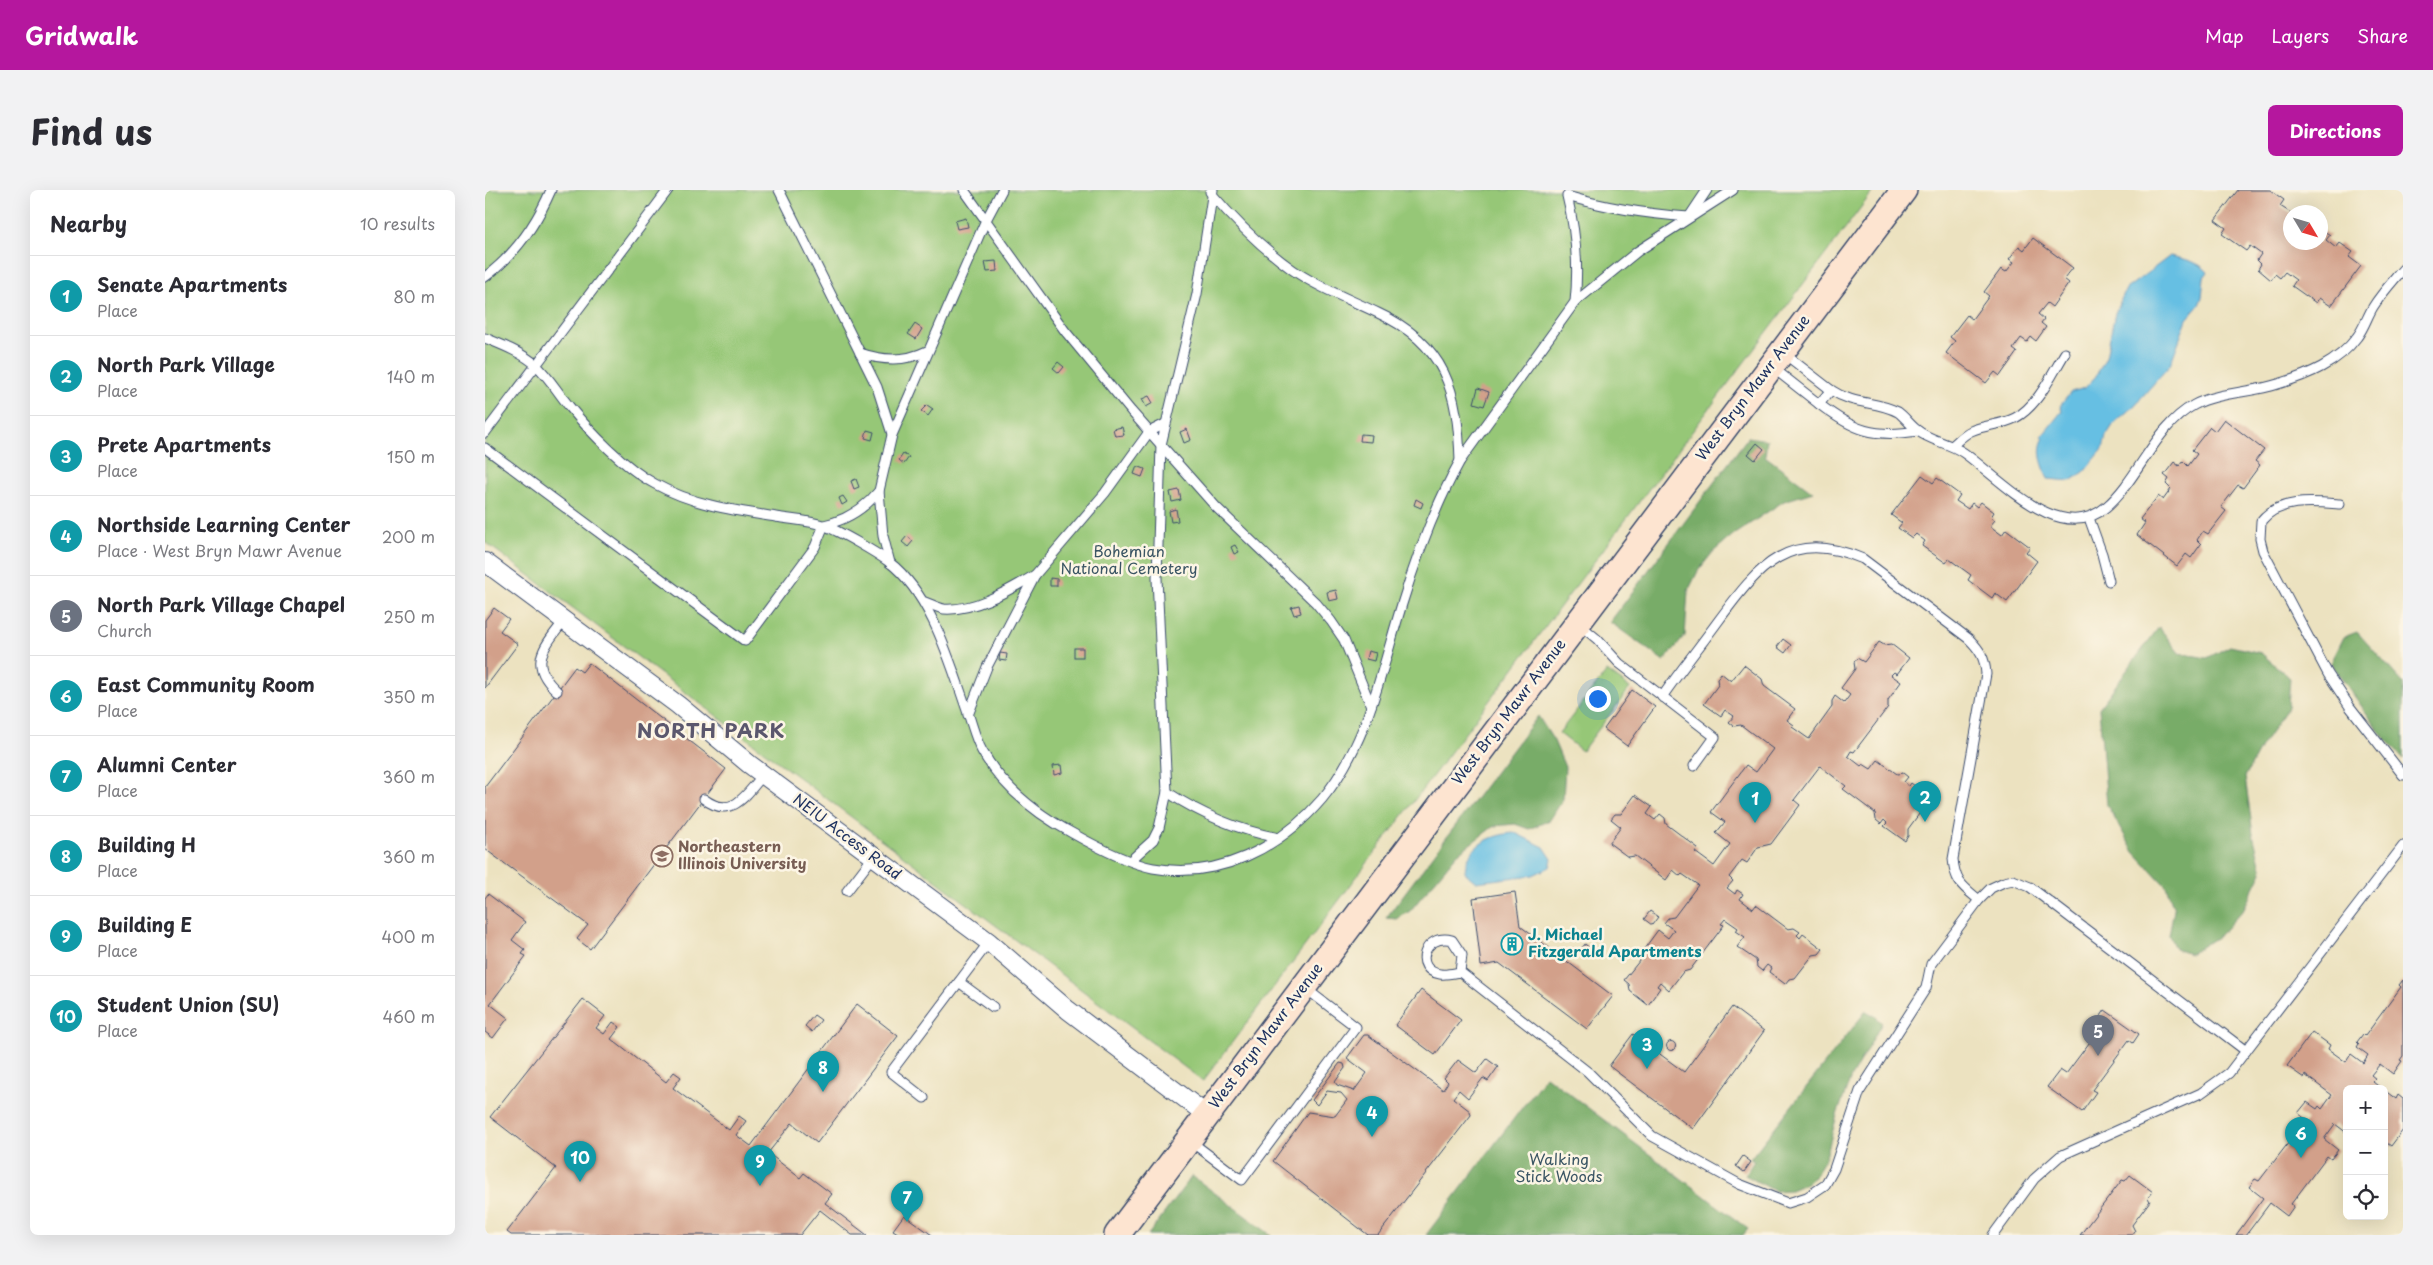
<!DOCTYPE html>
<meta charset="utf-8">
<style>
:root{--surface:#fff;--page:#f2f2f3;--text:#2b2b33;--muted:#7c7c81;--line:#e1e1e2;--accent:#b5179e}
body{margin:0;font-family:"Playpen Sans",sans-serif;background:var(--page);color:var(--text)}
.controls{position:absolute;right:15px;bottom:15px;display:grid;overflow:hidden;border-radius:8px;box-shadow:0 5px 20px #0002}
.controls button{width:45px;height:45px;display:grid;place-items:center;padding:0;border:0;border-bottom:1px solid var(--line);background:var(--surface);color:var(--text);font:25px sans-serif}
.compass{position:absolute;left:1798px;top:15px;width:45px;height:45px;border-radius:50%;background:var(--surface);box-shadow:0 5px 20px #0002;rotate:128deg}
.you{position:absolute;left:1112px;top:508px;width:18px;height:18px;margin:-12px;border:4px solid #fff;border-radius:50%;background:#1a73e8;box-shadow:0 0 0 8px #1a73e833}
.badge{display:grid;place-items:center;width:32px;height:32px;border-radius:50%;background:var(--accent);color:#fff;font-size:16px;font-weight:700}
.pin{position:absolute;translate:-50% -41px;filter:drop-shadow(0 1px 2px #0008)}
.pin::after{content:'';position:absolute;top:26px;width:18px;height:15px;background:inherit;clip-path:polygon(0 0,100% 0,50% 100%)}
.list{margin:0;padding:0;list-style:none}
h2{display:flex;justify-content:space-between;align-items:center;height:65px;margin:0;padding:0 20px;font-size:21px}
h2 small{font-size:16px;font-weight:400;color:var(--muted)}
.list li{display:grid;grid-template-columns:32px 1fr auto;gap:15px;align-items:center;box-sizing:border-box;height:80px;padding:0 20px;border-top:1px solid var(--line)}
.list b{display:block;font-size:19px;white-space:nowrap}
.list p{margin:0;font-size:16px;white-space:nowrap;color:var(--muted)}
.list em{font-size:16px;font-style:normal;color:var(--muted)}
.icon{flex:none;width:28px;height:28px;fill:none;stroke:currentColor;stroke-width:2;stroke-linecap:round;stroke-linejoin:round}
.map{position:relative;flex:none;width:1918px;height:1045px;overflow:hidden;border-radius:8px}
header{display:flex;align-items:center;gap:30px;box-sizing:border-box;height:70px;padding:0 25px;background:var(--accent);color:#fff}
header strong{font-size:24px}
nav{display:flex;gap:28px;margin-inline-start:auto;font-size:18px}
.intro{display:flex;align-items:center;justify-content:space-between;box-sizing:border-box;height:120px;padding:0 30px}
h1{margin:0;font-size:35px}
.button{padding:12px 22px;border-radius:8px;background:var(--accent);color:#fff;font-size:18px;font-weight:700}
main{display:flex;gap:30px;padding:0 30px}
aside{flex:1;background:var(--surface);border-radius:8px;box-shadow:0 5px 20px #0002}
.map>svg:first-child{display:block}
</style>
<header>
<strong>Gridwalk</strong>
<nav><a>Map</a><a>Layers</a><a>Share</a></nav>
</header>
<div class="intro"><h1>Find us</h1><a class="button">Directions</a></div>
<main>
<aside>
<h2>Nearby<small>10 results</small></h2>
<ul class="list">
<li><span class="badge" style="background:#0f9aa8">1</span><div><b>Senate Apartments</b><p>Place</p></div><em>80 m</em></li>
<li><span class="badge" style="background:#0f9aa8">2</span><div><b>North Park Village</b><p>Place</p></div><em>140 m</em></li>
<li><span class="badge" style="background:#0f9aa8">3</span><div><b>Prete Apartments</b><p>Place</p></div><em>150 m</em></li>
<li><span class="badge" style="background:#0f9aa8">4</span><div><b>Northside Learning Center</b><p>Place · West Bryn Mawr Avenue</p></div><em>200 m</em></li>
<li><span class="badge" style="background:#6b7280">5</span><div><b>North Park Village Chapel</b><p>Church</p></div><em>250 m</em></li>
<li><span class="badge" style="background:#0f9aa8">6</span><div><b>East Community Room</b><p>Place</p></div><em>350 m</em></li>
<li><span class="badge" style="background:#0f9aa8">7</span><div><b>Alumni Center</b><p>Place</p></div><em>360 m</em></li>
<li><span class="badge" style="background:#0f9aa8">8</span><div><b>Building H</b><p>Place</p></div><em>360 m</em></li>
<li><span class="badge" style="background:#0f9aa8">9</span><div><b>Building E</b><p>Place</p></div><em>400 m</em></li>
<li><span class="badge" style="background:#0f9aa8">10</span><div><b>Student Union (SU)</b><p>Place</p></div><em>460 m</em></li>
</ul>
</aside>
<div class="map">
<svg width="1918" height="1045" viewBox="0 0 1918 1045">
<rect width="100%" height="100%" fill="#fcf5e5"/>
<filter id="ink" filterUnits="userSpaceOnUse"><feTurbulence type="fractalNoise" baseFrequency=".02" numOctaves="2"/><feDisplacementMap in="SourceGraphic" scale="10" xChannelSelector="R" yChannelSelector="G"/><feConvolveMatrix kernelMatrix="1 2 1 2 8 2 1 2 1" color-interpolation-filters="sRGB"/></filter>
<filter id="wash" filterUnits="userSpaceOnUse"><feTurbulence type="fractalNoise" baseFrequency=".0096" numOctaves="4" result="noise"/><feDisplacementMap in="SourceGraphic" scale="20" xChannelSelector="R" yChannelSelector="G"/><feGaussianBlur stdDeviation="1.12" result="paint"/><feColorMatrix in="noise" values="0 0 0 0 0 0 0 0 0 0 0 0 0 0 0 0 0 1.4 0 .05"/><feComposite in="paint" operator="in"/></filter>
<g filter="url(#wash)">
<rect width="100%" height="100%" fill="#ece2c0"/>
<g fill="#96c777" stroke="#587b6a">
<path d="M0 0H1389L718 891 0 352Z"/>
<path d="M1122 481 1145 498 1097 561 1074 543Z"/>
</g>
<g fill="#78ac68" stroke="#4a6e63">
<path d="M1263 247 1282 250 1280 266 1328 302 1299 311 1248 345 1228 362 1213 381 1203 401 1200 446 1179 471 1125 432Z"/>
<path d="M1674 437 1694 463 1722 468 1745 456 1776 463 1805 488 1803 517 1776 557 1760 587 1768 644 1777 682 1758 720 1735 745 1705 764 1690 759 1684 745 1689 719 1681 696 1649 662 1622 615 1614 518Z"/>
<path d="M1872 442 1918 493V569L1894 541 1846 473 1859 447Z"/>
<path d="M1053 526 1069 551 1080 577 1078 609 1065 630 1044 639 1030 634 1009 636 972 664 925 721 912 729 901 728Z"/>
<path d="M1381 821 1390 826 1397 833 1366 887 1352 925 1341 967 1330 986 1320 994 1306 1000 1290 1001 1260 985 1269 971 1265 969Z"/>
<path d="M1061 886 1263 1039 1258 1045H941Z"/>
<path d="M707 986 786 1045H663Z"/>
</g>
<g fill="#66bfe3" stroke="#4077a0">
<path d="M1685 66C1699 69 1713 71 1723 82L1719 87 1717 107 1714 115 1702 129 1685 175 1649 216 1630 232 1621 246 1618 259 1599 282 1585 291 1563 289C1558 275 1551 261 1559 248L1557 246 1577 221 1575 216 1586 202 1600 198 1611 186 1621 167 1630 123 1641 99Z"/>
<path d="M1030 643 1059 657 1067 669 1065 677 1048 685 991 692 980 683C980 657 1006 644 1030 643Z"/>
</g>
<g id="blocks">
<g fill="#d2a08a">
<path d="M1753 0H1785L1799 10 1795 16 1806 23V52H1836V39L1845 45 1841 50 1851 58 1855 53 1868 62 1864 67 1876 76 1846 116 1834 108 1831 113 1807 96 1811 90 1800 82 1795 88 1790 84 1786 90 1773 79 1776 74 1772 70 1776 64 1765 56 1761 61 1737 44 1741 38 1730 30Z"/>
<path d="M481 28 483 37 472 39 470 31Z"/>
<path d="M1548 48 1588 78 1579 89 1584 93 1567 117 1562 113 1553 124 1559 129 1556 133 1561 137 1551 151 1546 147 1542 152 1536 148 1528 159 1532 162 1515 186 1510 182 1501 193 1461 163 1470 151 1465 147 1482 125 1487 129 1504 106 1499 102 1516 79 1521 82 1529 72 1524 69 1534 56 1539 60Z"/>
<path d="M511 71 512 81 502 82 500 72Z"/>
<path d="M430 134 437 139 431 149 423 144Z"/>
<path d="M573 172 579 177 574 183 568 178Z"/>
<path d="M993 198 1004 202 999 216 989 213Z"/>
<path d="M664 206 668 213 661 217 657 209Z"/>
<path d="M442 215 448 219 443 226 436 221Z"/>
<path d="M1739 229 1779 260 1770 271 1775 275 1758 298 1753 295 1736 317 1741 321 1723 344 1718 341 1712 350 1716 354 1706 368 1701 364 1692 376 1652 345 1660 333 1655 329 1673 306 1678 310 1686 299 1681 294 1684 289 1679 285 1689 272 1694 276 1698 271 1703 276 1712 264 1707 260 1725 237 1730 241Z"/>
<path d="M637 237 639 245 630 246 628 239Z"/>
<path d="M702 239 706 250 699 253 695 242Z"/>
<path d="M382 240 389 242 387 250 380 248Z"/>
<path d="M876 244 887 245 886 252 875 251Z"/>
<path d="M1272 253 1279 259 1270 270 1263 264Z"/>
<path d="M418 264 424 267 419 274 414 270Z"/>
<path d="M652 276 660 279 657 287 649 284Z"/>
<path d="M1437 285 1448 293 1452 288 1475 305 1471 311 1483 319 1487 313 1492 317 1496 312 1509 322 1506 327 1510 330 1505 336 1517 345 1521 339 1545 357 1541 362 1552 371 1522 412 1510 403 1507 408 1483 390 1486 385 1464 369 1461 373 1437 356 1440 351 1431 344 1427 348 1413 338 1417 333 1406 325Z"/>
<path d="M371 289 374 297 369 299 366 291Z"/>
<path d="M694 300 696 310 687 312 685 302Z"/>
<path d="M358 306 362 312 357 315 354 308Z"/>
<path d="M931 309 938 313 936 318 929 315Z"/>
<path d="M691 319 693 331 686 332 684 321Z"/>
<path d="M422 346 428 351 423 357 417 352Z"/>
<path d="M750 355 754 362 749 364 746 357Z"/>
<path d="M565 388 572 389V396H565Z"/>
<path d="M851 400 853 409 844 411 842 402Z"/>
<path d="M814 415 816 423 809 425 806 417Z"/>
<path d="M9 418 24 429 15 441 33 454 0 498V430Z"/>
<path d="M1298 449 1306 455 1300 463 1292 457Z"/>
<path d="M1394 452 1399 455 1406 454 1424 468 1412 484 1409 482 1406 485 1416 492 1403 510V517L1369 562 1366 561 1363 566 1376 576 1378 574 1386 579 1393 570 1412 584 1418 583 1423 587 1419 592 1424 596 1426 593 1442 605 1439 609 1440 616 1423 639V646L1420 651 1399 636 1402 633 1399 630 1396 634 1391 630 1390 623 1358 599 1361 596 1335 576 1309 610 1315 615 1286 654 1273 657 1262 673 1257 670 1244 687 1248 691 1242 698 1250 704 1252 700 1258 704 1255 709 1268 719 1271 715 1303 739 1309 738 1315 742 1312 745 1315 748 1318 744 1338 759 1334 764 1328 765 1310 788 1304 789 1300 794 1284 782 1286 778 1282 775 1277 781 1272 777 1271 770 1252 757 1260 747 1251 741 1253 738 1240 729 1236 734 1239 735 1205 780 1198 782 1184 800 1175 792 1172 796 1175 798 1163 815 1145 801 1144 794 1139 790 1155 770 1149 765 1152 760 1159 759 1173 740 1183 748 1189 740 1179 733 1183 728 1189 727 1213 695 1197 684 1195 686 1188 680 1181 690 1150 666 1143 667 1124 653 1136 637 1126 629 1130 624H1136L1150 605 1167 617 1162 624 1170 630 1175 624 1180 628 1181 634 1213 658 1210 662 1229 676 1245 654 1231 643 1240 632 1226 622 1261 575 1271 582 1288 559 1256 535 1249 536 1244 532 1249 526 1240 520 1236 526 1219 514 1233 495 1232 489 1236 483 1246 491 1259 475 1277 489 1279 496 1310 519 1302 530 1309 535 1307 537 1324 549 1347 517V511L1350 506 1359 513 1365 505 1356 498 1370 479 1369 472 1372 468 1379 472Z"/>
<rect x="589" y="458" width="9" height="9"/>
<path d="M883 461 891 463 889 471 881 469Z"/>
<path d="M515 463 522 464 521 471 514 470Z"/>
<path d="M104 473 241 579 105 759 92 749 103 735 0 659V597L90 477 97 482Z"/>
<path d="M1147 500 1170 517 1142 556 1119 539Z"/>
<path d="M576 575 577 583 569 585 568 576Z"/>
<path d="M1030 702 1035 736 1128 806 1102 839 1014 773 996 776 988 708Z"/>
<path d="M3 704 40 732 27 750 40 760 37 764 41 766 5 814 23 828 8 848 0 842V708Z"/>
<path d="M1165 721 1173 727 1167 735 1159 729Z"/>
<path d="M1100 754 1108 761 1102 768 1094 762Z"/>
<path d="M1918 790V866L1915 870 1917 871 1908 884 1895 874 1890 880 1886 885 1891 889 1888 892 1897 899H1862V943L1850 934 1839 949 1853 960 1846 969 1842 966 1806 1014 1809 1016 1802 1026 1785 1013 1761 1045H1751L1778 1008 1764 997 1770 989 1774 991 1811 943 1808 940 1813 932 1818 936 1822 930 1813 923 1822 912 1832 919 1834 916 1837 919 1847 905 1820 885 1819 888 1802 876 1827 842 1845 855 1843 859 1861 872 1866 864 1878 873 1883 865 1872 857 1874 854 1872 852 1878 844 1880 846 1916 797 1914 795Z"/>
<path d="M936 800 976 830 950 865 910 835Z"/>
<path d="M98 809 120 826 111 838 119 844 128 832 135 837 126 849 181 892 189 882 196 887 188 898 244 940 254 926 261 931 251 945 266 956 372 814 413 846 332 953 307 933 283 963 315 988 319 983 347 1004 340 1013 382 1045H367L335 1020 315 1045H26L22 1042 71 978 5 927Z"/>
<path d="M1247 817 1279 841 1208 939 1124 876 1148 844 1199 882Z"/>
<path d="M1620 820 1654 844 1648 853 1644 850 1607 900 1611 902 1597 922 1562 897 1575 880 1581 884 1619 833 1614 829Z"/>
<path d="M329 825 336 830 327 842 320 836Z"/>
<path d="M879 845H883L958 900 963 892 959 888 973 870 991 883 1002 869 1013 877 1003 891 998 888 983 908 974 900 968 908 985 921 986 925 893 1045H883L788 971 823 922 850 926 862 910 856 903 842 901 832 915 827 910 855 873 859 874 860 878 850 892 852 895 869 901 882 883 862 868Z"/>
<circle cx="1186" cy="856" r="4.5"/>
<path d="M1899 900 1911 909 1913 905 1918 909V940L1906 956 1899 951Z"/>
<path d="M1258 966 1266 972 1259 982 1251 976Z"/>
<path d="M1645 985 1668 1002 1663 1008 1665 1011 1647 1035 1650 1041 1647 1045H1595L1637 990 1640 991Z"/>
<path d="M419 1025 447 1045H416L408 1040Z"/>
</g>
</g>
</g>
<g filter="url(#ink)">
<use href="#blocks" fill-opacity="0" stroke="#3a4a6d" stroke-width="1"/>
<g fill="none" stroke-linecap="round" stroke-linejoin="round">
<g stroke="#3a4a6d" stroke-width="11">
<g id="lane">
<path d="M294 0 392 197 407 244"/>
<path d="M479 0 580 141 646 221 731 317 831 413 846 431 859 450 886 516"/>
<path d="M725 2C749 30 777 58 808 80 834 98 864 109 893 123 961 154 973 202 975 271"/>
<path d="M0 87C31 64 51 35 66 0"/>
<path d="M1090 112C1094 75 1091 42 1082 6 1122 18 1162 24 1204 27L1222 0"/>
<path d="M0 148C17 155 38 163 51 175 64 187 73 203 84 216 105 242 140 278 170 294 210 316 253 321 297 328 311 330 327 331 340 336 354 341 392 363 404 372 448 406 466 476 484 526 488 538 491 550 497 561 518 598 550 623 587 643 610 656 643 673 668 678 733 690 795 658 837 609 883 554 896 481 917 414 932 365 950 316 975 271L1090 112 1153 61 1248 0"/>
<path d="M375 163C398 171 420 172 442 161"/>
<path d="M1287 177 1334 214 1346 200 1297 162"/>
<path d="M1346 200C1370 216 1390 210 1413 222 1420 227 1425 235 1432 240 1445 251 1465 253 1479 263 1516 289 1575 357 1621 317 1654 289 1670 236 1709 215 1733 202 1766 203 1793 194 1823 185 1853 173 1872 147 1879 138 1882 127 1888 117 1896 104 1908 91 1918 79"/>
<path d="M1334 214C1369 241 1389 248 1433 241"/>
<path d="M0 243 183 0"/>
<path d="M1467 256C1473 251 1479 244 1486 241 1500 235 1516 235 1530 228 1553 216 1567 184 1580 163"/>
<path d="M0 258 260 451 330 357 339 335C362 330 379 319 394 301"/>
<path d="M1855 314C1829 312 1794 308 1776 331L1775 349 1778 361 1843 484 1865 517 1918 585"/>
<path d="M1604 328 1617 364 1624 391"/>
<path d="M405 373 398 346 394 301 407 245 500 32 517 0"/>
<path d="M440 412C446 414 453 418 459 419 491 421 524 400 550 385"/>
<path d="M1095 435 1112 449 1134 473 1230 547 1209 576"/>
<path d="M72 501C42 474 59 457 79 431"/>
<path d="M1177 507C1195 481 1215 456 1234 430 1274 376 1304 338 1378 369L1484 449C1495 460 1500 468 1501 484L1468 669C1470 692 1477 696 1494 710"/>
<path d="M483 525 502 477 550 385 620 303 664 242 680 234"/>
<path d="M682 602C717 625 752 640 794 648"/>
<path d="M219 609C247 630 261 605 278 585"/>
<path d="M646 670 668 650 674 638 682 602 672 388 676 255 712 104 728 0"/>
<path d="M362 701 388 667"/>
<path d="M975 782 977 765 967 750C938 743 928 780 955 784 961 785 969 783 975 782L1103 882 1167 946 1254 994 1303 1013 1322 1007 1340 995 1349 979 1375 901 1441 798 1446 774 1494 710 1506 698 1519 692 1528 690 1545 697 1761 861"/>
<path d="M474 792 508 817"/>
<path d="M439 908 406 882 504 752"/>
<path d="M705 951 757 990 871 837 820 798"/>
<path d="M1508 1045 1549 989 1575 966 1716 903 1744 883 1918 656"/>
</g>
</g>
<g stroke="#3a4a6d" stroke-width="20">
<path id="street" d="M0 372 193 515 264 574 504 752 583 820 722 925"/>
</g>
<g stroke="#3a4a6d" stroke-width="28">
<path id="secondary" d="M632 1045 1419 0"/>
</g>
<use href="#lane" stroke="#fff" stroke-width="9"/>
<use href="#street" stroke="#fff" stroke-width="18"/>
<use href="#secondary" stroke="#fde4d0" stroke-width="25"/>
</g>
</g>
<defs>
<g id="university-ring" transform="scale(1.125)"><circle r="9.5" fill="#fcf5e5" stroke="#8d6e63" stroke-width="1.5"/><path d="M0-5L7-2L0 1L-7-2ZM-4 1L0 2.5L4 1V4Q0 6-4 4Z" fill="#8d6e63"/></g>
<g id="building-ring" transform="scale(1.125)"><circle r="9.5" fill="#fcf5e5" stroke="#0f9aa8" stroke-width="1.5"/><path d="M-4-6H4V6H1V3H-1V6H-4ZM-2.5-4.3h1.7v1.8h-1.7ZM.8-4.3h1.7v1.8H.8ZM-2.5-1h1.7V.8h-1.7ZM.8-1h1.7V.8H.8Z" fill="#0f9aa8"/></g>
</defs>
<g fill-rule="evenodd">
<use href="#university-ring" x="177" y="666"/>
<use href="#building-ring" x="1027" y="754"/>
</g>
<g text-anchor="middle" stroke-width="5" stroke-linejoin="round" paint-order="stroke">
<g font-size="15" fill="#1b2f5e" stroke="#fcf5e5">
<text transform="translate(1268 198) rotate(-53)" y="5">West Bryn Mawr Avenue</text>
<text transform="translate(1024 522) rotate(-53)" y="5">West Bryn Mawr Avenue</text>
<text transform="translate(362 647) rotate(37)" y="5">NEIU Access Road</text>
<text transform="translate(781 846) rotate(-53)" y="5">West Bryn Mawr Avenue</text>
</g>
<g font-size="15" fill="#3a5564" stroke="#fcf5e5">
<text x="644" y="367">Bohemian<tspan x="644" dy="17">National Cemetery</tspan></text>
<text x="1074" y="975">Walking<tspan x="1074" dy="17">Stick Woods</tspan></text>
</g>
<g font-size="15" font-weight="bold" fill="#785e54" stroke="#fcf5e5" text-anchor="start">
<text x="193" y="662">Northeastern<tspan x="193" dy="17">Illinois University</tspan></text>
</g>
<g font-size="15" font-weight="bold" fill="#0d838f" stroke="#fcf5e5" text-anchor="start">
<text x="1043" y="750">J. Michael<tspan x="1043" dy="17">Fitzgerald Apartments</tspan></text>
</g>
<g font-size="20" font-weight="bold" letter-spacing="1" fill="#5b576d" stroke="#fcf5e5">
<text x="226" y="548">NORTH PARK</text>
</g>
</g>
</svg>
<div class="controls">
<button>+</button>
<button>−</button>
<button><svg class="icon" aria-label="locate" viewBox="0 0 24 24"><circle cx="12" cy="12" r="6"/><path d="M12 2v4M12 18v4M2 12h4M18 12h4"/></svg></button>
</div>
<svg class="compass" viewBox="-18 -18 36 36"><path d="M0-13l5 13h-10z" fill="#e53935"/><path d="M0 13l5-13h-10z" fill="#7c7c81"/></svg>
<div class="you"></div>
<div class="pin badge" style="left:1270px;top:633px;background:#0f9aa8">1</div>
<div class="pin badge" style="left:1440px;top:632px;background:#0f9aa8">2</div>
<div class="pin badge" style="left:1162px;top:879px;background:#0f9aa8">3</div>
<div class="pin badge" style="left:887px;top:947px;background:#0f9aa8">4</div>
<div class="pin badge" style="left:1613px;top:866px;background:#6b7280">5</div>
<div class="pin badge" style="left:1816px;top:968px;background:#0f9aa8">6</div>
<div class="pin badge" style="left:422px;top:1032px;background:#0f9aa8">7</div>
<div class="pin badge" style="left:338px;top:902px;background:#0f9aa8">8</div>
<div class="pin badge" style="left:275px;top:996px;background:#0f9aa8">9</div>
<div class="pin badge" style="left:95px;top:992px;background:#0f9aa8">10</div>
</div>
</main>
